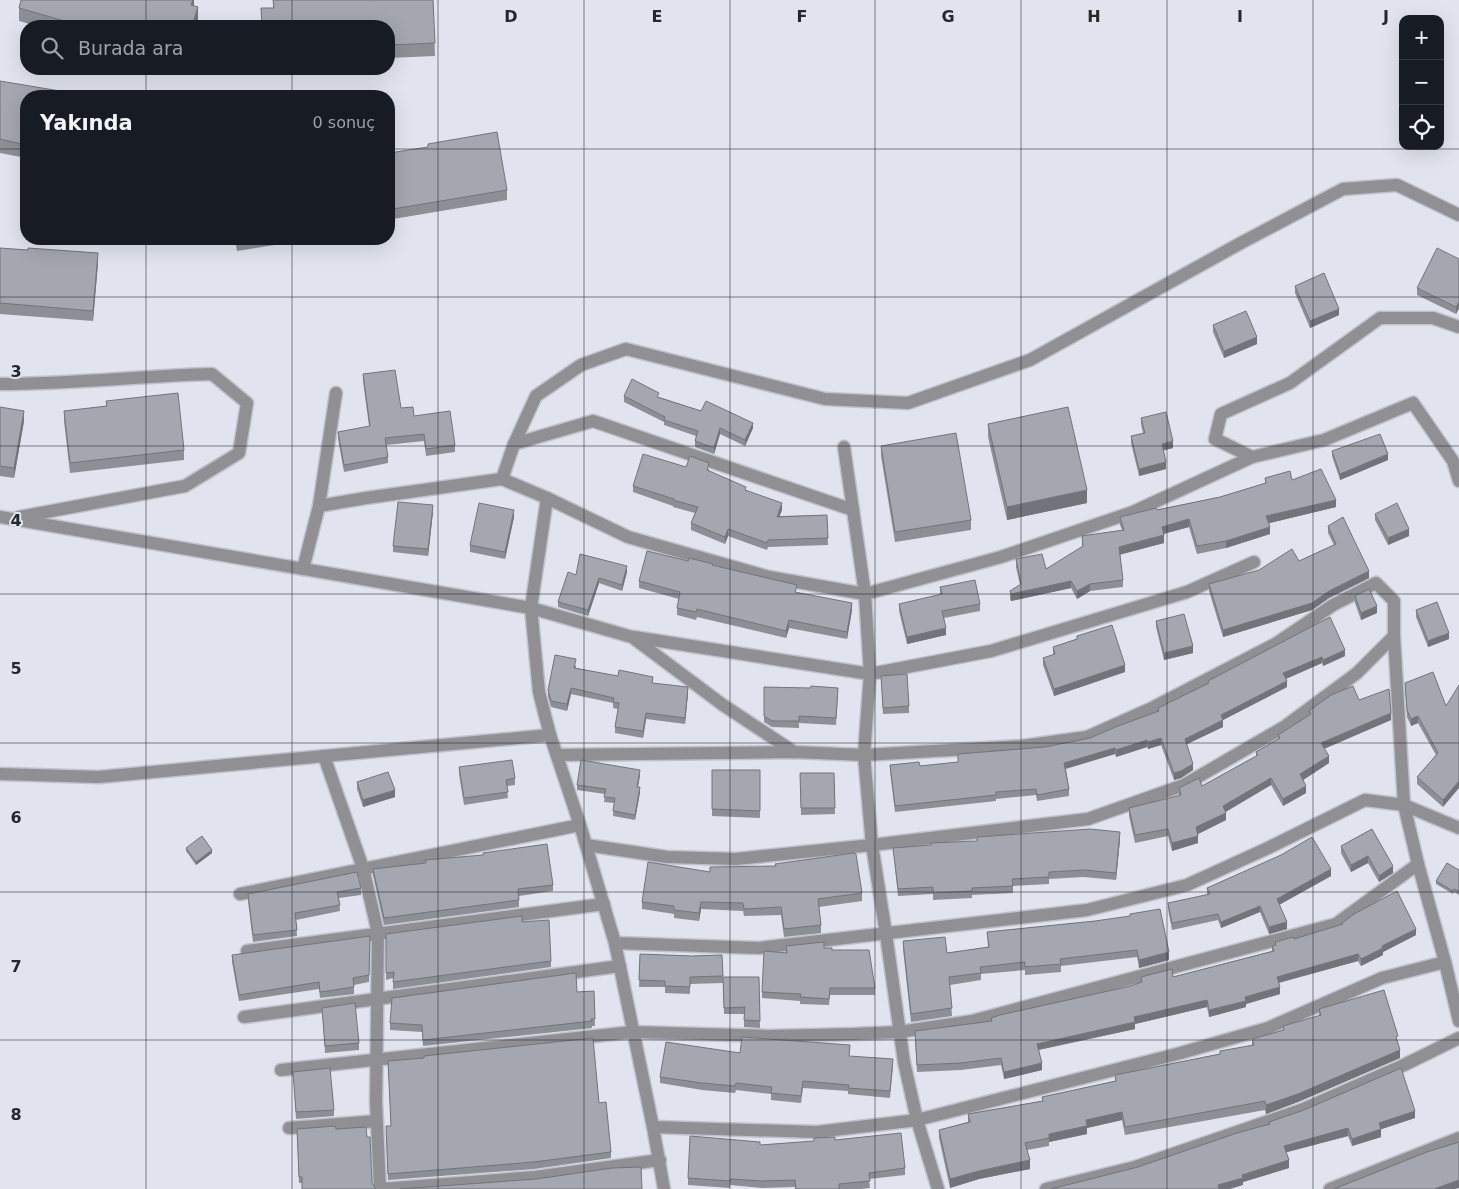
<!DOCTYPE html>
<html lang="tr">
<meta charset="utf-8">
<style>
:root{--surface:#171b24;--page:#20242c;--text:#f1f3f6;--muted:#9ea1a6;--line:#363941}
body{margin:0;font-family:"DejaVu Sans",sans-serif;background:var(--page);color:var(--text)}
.controls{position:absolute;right:15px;top:15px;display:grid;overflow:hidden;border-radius:10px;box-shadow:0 5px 20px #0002}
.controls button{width:45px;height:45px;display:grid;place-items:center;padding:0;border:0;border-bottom:1px solid var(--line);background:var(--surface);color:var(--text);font:25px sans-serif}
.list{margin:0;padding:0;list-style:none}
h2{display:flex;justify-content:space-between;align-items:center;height:65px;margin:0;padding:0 20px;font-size:21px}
h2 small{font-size:16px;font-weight:400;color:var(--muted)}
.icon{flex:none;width:28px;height:28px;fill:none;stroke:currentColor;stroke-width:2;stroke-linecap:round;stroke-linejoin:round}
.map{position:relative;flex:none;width:1459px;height:1189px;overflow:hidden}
.search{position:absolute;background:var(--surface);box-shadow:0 5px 20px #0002;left:20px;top:20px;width:375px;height:55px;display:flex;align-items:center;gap:12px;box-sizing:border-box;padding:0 18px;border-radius:20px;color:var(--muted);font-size:19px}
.panel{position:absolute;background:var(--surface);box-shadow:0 5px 20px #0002;left:20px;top:90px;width:375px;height:155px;border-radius:20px}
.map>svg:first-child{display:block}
</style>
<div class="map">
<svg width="1459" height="1189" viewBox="0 0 1459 1189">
<rect width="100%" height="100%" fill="#e1e3ee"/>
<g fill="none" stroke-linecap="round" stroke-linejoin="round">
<g stroke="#bfc1cb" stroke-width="15">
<g id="street">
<path d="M0 384C71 384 142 376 212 374L247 403 239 453 185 486 19 517"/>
<path d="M514 444 593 421 853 510"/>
<path d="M844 447 865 594 870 674 864 755 872 845 886 934 904 1062 917 1120 938 1189"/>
<path d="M1252 457 1215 439 1221 414 1290 383 1380 318H1433L1459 327"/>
<path d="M502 479 514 444 536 396 581 365 626 349 825 399 908 403 1030 360 1239 244 1343 189 1397 185 1459 215"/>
<path d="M547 498 531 608 539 692 550 735 580 825 615 943 653 1127 664 1189"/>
<path d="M319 506 366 498 502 479 547 498 628 537 769 577 865 594 1001 557 1133 512 1252 457 1324 440 1413 403 1453 461 1459 481"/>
<path d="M0 517 531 608 632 637 723 705 794 752"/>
<path d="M303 569 319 506 336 393"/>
<path d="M634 637 870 674 991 651 1187 592 1254 562"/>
<path d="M557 755 794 752 864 755 1022 746 1087 737 1152 708 1277 643 1333 605 1376 583 1394 601V636L1404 805 1418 864 1445 962 1459 1021"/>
<path d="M324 756 363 868 378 933 376 1102 380 1189"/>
<path d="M0 774 99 777 550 735"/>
<path d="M586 845 667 857 736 859 872 845 1088 819 1184 785 1284 727 1357 673 1394 636"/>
<path d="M240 894 580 825"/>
<path d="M615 943 759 948 1087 910 1187 885 1268 848 1365 800 1404 805 1459 828"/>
<path d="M247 951 604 904"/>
<path d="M244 1017 620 966"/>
<path d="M281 1070 632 1032 769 1036 853 1034 899 1032 972 1021 1336 924 1418 864"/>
<path d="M653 1127 817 1132 917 1120 1177 1054 1268 1028 1382 978 1445 962"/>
<path d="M289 1128 377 1121"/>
<path d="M382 1189 535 1177 660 1160"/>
<path d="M1046 1189 1135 1167 1301 1110 1404 1065 1459 1038"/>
<path d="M1330 1189 1459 1138"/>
</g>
</g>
<use href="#street" stroke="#908f94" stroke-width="12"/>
</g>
<g fill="#8d8f97">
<path d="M194 0V6L198 20 196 26H37L19 21V8Z"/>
<path d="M273 0H433L435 56 389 58V26H262L261 8H273Z"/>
<path d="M0 81 26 96V158L0 153Z"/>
<path d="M389 153 507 190V200L393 219 389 194Z"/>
<path d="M235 239H313L237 251Z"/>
<path d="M0 248 98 263 93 321 0 314Z"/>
<path d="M1459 259V308L1456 314 1417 295V288Z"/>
<path d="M1295 286 1339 315 1310 328 1295 293Z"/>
<path d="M1213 325 1257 344 1224 358 1213 332Z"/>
<path d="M363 374 401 408 414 416 455 445V452L426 456 424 441 386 445 388 457V463L344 472 338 439V432L369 426 363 381Z"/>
<path d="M624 396 659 397 753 428 745 446 720 434 714 454 695 447V441L696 436 664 425V422L624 402Z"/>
<path d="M106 401 184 450V460L70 473 64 421V411L106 406Z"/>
<path d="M0 407 24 421 14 478 0 476Z"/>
<path d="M1141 418 1173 448 1163 450 1166 469 1139 476 1131 443V436L1143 433 1141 424Z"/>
<path d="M988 424 1087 503 1007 520 988 437Z"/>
<path d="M881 446 971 520V530L895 542 881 456Z"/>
<path d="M1332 451 1388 460 1340 480 1332 456Z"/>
<path d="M686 467 709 469V471L782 510 779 516 827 515 828 545 768 547 767 550 728 536 725 544 691 530V523L695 513 673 507V506L633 492V486Z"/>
<path d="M1265 478 1292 480 1336 507 1269 523 1270 534 1226 548 1197 554 1189 527 1164 534V543L1120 554 1123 580V587L1090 591 1077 599 1071 588 1011 601 1010 599V591L1020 585 1016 567V559L1046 569 1082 547V536L1122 530 1120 525V517L1220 497 1265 483Z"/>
<path d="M433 512 428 556 393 552V546Z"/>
<path d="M1375 514 1409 536 1388 545 1375 520Z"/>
<path d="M514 517 505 559 470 552V545Z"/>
<path d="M1328 526 1369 578 1329 598 1312 610 1223 637 1209 591V584L1299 561 1334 545 1328 533Z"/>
<path d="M688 561 713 565 852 610 847 639 789 628 786 638 697 617 696 620 677 615V608L679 599 639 588V581Z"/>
<path d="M627 572 622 591 599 583 588 616 558 607V602L576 575Z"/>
<path d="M940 587 980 604V611L944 618 946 635 907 644 899 611V604L940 595Z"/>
<path d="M1355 596 1377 613 1361 620 1355 603Z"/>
<path d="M1416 610 1449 639 1428 647 1416 617Z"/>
<path d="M1330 617 1345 656 1323 666 1322 663 1286 679 1287 687 1223 720V727L1187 744 1193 770 1181 778 1174 780 1161 745 1148 749 1147 747 1116 757 1115 754 1066 769 1069 789V796L1037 801 1036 795 996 799V801L895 812 890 771V765L920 766 958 762V754L1045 747 1090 738 1158 712V708L1208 683V681Z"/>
<path d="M1156 621 1193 653 1164 660 1156 627Z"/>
<path d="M1077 636 1125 672 1054 696 1043 665V658L1053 655V647L1077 639Z"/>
<path d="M576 665V668L653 683 688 693 685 724 646 719 643 738 615 733V727L618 709 613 708V703L571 694 567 711 551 707 548 696V690Z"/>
<path d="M881 676 909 706V713L883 714Z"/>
<path d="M1405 683 1446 706 1443 807 1417 784V777L1436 755 1418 723 1411 726 1407 717Z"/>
<path d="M764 687 838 695 836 725 799 723V728L772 727 764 722Z"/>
<path d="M1359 700 1391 720 1324 749 1329 763 1303 780 1306 793 1283 806 1271 785 1226 812V820L1198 834V843L1172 851 1168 836 1135 843 1129 816V808L1179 796V788L1202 786 1256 756V752L1278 739V735L1309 715V711Z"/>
<path d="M459 767 515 778V785L507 786 508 798 464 805 459 774Z"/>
<path d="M712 770H760V818L712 816Z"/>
<path d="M800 773H834L835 814 801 815Z"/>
<path d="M640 775 638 787 640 792 635 820 613 816 614 803 604 802 605 794 577 790V785Z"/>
<path d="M357 782 395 797 363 807 357 789Z"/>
<path d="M1372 829 1393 873 1379 882 1368 863 1351 872 1341 853V846Z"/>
<path d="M1120 839 1116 880 1084 877 1049 879V884L1013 886V893L972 895V898L933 900V894L898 896 893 848Z"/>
<path d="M186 848 212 853 196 865 186 851Z"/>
<path d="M373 869 553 885V891L519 896V907L384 925 373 875Z"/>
<path d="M1459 870V895L1454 892 1453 894 1436 884V881Z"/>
<path d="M710 872 862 893V901L819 907 821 925V933L784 937 781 915 744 916 743 911 701 909 699 921 674 918V914L642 909V902Z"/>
<path d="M1331 876 1279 905 1287 929 1269 934 1260 912 1221 928 1218 920 1172 930 1168 909V903L1207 895V888Z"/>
<path d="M361 888V895L339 898 340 911 296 920 297 936 253 942 248 901V894Z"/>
<path d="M1095 921 1169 960 1139 968 1137 957 1061 966V972L1025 975V970L981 974V980L950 985 952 1016 911 1022 903 949V941L947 953 988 947 987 932Z"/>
<path d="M522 922 551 961V967L393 989V978L386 980V934Z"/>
<path d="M1342 923 1416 935 1383 952V955L1361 966 1358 961 1279 983 1280 994 1246 1004V1007L1209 1017 1207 1007 1135 1024V1029L1039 1050 1042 1070 1004 1079 1001 1065 961 1070 917 1072 915 1038 991 1021V1018L1131 986 1141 983V977H1173L1272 951V946L1275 945V942L1294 939 1342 925Z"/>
<path d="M370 936 369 982 354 985V994L320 998 319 989 239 1001 232 962V955Z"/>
<path d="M786 946 824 948 832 950 875 988V995H830L829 1005 800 1004V1001L762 998V992L786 953Z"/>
<path d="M640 954 692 956 722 955 723 983 690 984V994L665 993V987H639Z"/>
<path d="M723 977H759L760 1028 744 1027V1014H724Z"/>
<path d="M594 991 595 1026H592V1028L423 1046 422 1032 390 1030V1023L577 992Z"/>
<path d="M322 1008 359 1043V1050L325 1053Z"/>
<path d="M1319 1009 1398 1042 1400 1058 1298 1102 1266 1114 1265 1110 1125 1135 1122 1120 1087 1128V1134L1049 1142V1146L1027 1150 1030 1169 979 1179 950 1188 939 1138V1130L968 1122V1114L1042 1101V1097L1115 1081V1075L1220 1054V1051L1252 1046V1039L1283 1030V1026L1319 1016Z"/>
<path d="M740 1053 850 1056 893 1066 890 1098 848 1094V1091L803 1088 801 1103 771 1100V1094L736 1090 735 1093 702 1090 660 1083V1077Z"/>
<path d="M388 1061 599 1103 611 1152V1158L534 1169 388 1180 386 1133 391 1126Z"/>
<path d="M293 1072 334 1110V1116L296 1119Z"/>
<path d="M1415 1118 1381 1129V1137L1352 1146 1348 1136 1286 1152 1289 1168 1243 1182V1185L1138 1167 1237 1133Z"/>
<path d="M335 1126 302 1183H299L297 1129Z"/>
<path d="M760 1145 905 1168V1175L869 1179 870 1188 861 1189H795V1187L762 1188 730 1185V1188L688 1185V1178Z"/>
</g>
<g fill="#73747b">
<path d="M193 0H194V8L191 5Z"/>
<path d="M198 7V20L196 26H192Z"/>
<path d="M98 253V263L93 321V311Z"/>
<path d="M1459 302V308L1456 314V307Z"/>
<path d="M1339 309V315L1310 328V321Z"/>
<path d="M1257 337V344L1224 358V351Z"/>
<path d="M24 411V421L14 478V468Z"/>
<path d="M753 423V428L745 446V440Z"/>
<path d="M720 428V434L714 454V448Z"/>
<path d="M1173 441V448L1162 451V444Z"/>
<path d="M1388 454V460L1340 480V474Z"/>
<path d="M1166 462V469L1139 476V469Z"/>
<path d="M1087 490V503L1007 520V507Z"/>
<path d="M1336 500V507L1266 524V516Z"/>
<path d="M782 503V510L777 523V517Z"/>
<path d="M433 505V512L428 556V549Z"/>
<path d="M514 510V517L505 559V552Z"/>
<path d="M1189 519V527L1162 534V527Z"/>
<path d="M1270 527V534L1226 548V541Z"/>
<path d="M728 529V536L725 544V537Z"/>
<path d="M1409 529V536L1388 545V538Z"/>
<path d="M1164 535V543L1119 555V547Z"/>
<path d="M627 566V572L622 591V585Z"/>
<path d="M1369 571V578L1329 598 1312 610 1223 637V630L1329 591Z"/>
<path d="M599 578V583L588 616V610Z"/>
<path d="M1071 581V588L1011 601V594Z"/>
<path d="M1090 584V591L1077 599V591Z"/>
<path d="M852 603V610L847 639V632Z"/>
<path d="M1377 606V613L1361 620V613Z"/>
<path d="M789 620V628L786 638V631Z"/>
<path d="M946 628V635L907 644V637Z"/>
<path d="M1449 633V639L1428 647V641Z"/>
<path d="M1193 646V653L1164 660V653Z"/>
<path d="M1345 650V656L1323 666V660Z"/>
<path d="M1322 657V663L1283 680V673Z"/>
<path d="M1125 665V672L1054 696V689Z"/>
<path d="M1287 681V687L1221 721V715Z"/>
<path d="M688 687V693L685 724V718Z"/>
<path d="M571 688V694L567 711V704Z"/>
<path d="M646 713V719L643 738V731Z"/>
<path d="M1391 713V720L1321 750V743Z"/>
<path d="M1418 716V723L1411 726V719Z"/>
<path d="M1223 720V727L1185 745V739Z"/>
<path d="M1161 738V745L1148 749V742Z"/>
<path d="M1147 740V747L1116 757V750Z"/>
<path d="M1115 748V754L1064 769V763Z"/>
<path d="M1329 756V763L1300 782V774Z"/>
<path d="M1193 764V770L1181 778 1174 780V773Z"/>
<path d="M640 770V775L637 792V787Z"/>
<path d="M1271 778V785L1223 813V806Z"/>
<path d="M1459 781V788L1443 807V800Z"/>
<path d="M1306 786V793L1283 806V799Z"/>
<path d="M640 787V792L635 820V815Z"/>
<path d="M395 790V797L363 807V800Z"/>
<path d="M1226 813V820L1196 835V827Z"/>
<path d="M1120 832V839L1116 880V873Z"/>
<path d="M1198 836V843L1172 851V843Z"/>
<path d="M212 850V853L196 865V862Z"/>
<path d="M1368 856V863L1351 872V865Z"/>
<path d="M1393 866V873L1379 882V876Z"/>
<path d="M1331 869V876L1277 906V899Z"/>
<path d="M701 902V909L699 921V913Z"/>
<path d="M1260 906V912L1221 928V922Z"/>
<path d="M1287 922V929L1269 934V927Z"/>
<path d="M1416 929V935L1383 952V955L1361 966V959L1382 946Z"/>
<path d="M1169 952V960L1139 968V960Z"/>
<path d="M1358 954V961L1277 983V977Z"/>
<path d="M1280 987V994L1246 1004V1007L1209 1017V1010L1245 997Z"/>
<path d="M1207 1000V1007L1135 1024V1029L1037 1050V1044L1134 1017Z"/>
<path d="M1400 1050V1058L1298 1102 1266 1114V1105Z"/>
<path d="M1042 1063V1070L1004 1079V1072Z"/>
<path d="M1415 1111V1118L1379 1130V1123Z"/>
<path d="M1122 1112V1120L1087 1128V1134L1049 1142V1134L1086 1120Z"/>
<path d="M1348 1128V1136L1284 1153V1146Z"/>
<path d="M1381 1129V1137L1352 1146V1139Z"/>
<path d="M1030 1160V1169L979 1179 950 1188V1179L979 1171Z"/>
<path d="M1289 1160V1168L1243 1182V1185L1230 1189H1218V1185L1242 1175Z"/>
<path d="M1459 1180V1188L1455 1189H1434Z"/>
</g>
<g fill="#a4a6b0" stroke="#73747b">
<path d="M21 0H193L191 5 198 7 192 26H82L19 8Z"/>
<path d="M273 0H433L435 43 389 45V26H262L261 8H274Z"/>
<path d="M0 81 90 96H26V145L0 139Z"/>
<path d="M497 132 507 190 393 209 389 183V153L428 147V144Z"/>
<path d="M237 239H253L237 241Z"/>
<path d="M0 248 28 250V248L98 253 93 311 0 303Z"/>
<path d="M1437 248 1459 259V302L1456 307 1417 288Z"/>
<path d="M1324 273 1339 309 1310 321 1295 286Z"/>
<path d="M1246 311 1257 337 1224 351 1213 325Z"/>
<path d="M395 370 401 408 413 407 414 416 450 411 455 445 426 449 424 434 385 438 388 457 344 465 338 432 370 426 363 374Z"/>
<path d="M632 379 659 393 657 397 701 411 706 401 753 423 745 440 720 428 714 448 695 441 698 431 664 420 665 417 624 396Z"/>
<path d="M178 393 184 450 70 463 64 411 107 406 106 401Z"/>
<path d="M0 407 24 411 14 468 0 466Z"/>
<path d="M1068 407 1087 490 1007 507 988 424Z"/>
<path d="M1166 412 1173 441 1162 444 1166 462 1139 469 1131 436 1145 433 1141 418Z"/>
<path d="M956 433 971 520 895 532 881 446Z"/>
<path d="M1380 434 1388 454 1340 474 1332 451Z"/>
<path d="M643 454 686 467 690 456 709 463 707 470 746 487 745 490 782 503 777 517 827 515 828 538 768 540 767 543 728 529 725 537 691 523 698 507 673 500 674 499 633 486Z"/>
<path d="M1321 469 1336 500 1266 516 1270 527 1226 541 1197 546 1189 519 1162 527 1164 535 1119 547 1123 580 1090 584 1077 591 1071 581 1011 594 1010 591 1021 584 1016 559 1042 554 1046 569 1083 546 1082 536 1124 530 1120 517 1156 508 1157 510 1220 497 1266 483 1265 478 1290 471 1292 480Z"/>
<path d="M398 502 433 505 428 549 393 546Z"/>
<path d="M479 503 514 510 505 552 470 545Z"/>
<path d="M1397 503 1409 529 1388 538 1375 514Z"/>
<path d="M1343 517 1369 571 1329 591 1312 603 1223 630 1209 584 1259 570 1292 549 1299 561 1336 544 1328 526Z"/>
<path d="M647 551 688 561 689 558 713 564 712 565 797 585 795 592 852 603 847 632 789 620 786 631 697 609 696 612 677 608 680 592 639 581Z"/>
<path d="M580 554 627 566 622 585 599 578 588 610 558 602 568 572 576 575Z"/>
<path d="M975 580 980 604 942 611 946 628 907 637 899 604 942 594 940 587Z"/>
<path d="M1369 589 1377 606 1361 613 1355 596Z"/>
<path d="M1437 602 1449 633 1428 641 1416 610Z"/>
<path d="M1184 614 1193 646 1164 653 1156 621Z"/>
<path d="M1330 617 1345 650 1323 660 1322 657 1283 673 1287 681 1221 715 1223 720 1185 739 1193 764 1181 771 1174 773 1161 738 1148 742 1147 740 1116 750 1115 748 1064 763 1069 789 1037 795 1036 789 996 792V795L895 806 890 765 919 762 920 766 958 762V754L1045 747 1090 738 1118 726 1159 711 1158 708 1209 683 1208 681Z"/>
<path d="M1112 625 1125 665 1054 689 1043 658 1055 654 1053 647 1077 639V636Z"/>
<path d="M555 655 576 659 574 668 618 676 619 670 653 677 652 683 688 687 685 718 646 713 643 731 615 727 619 703 613 702 614 698 571 688 567 704 551 701 548 690Z"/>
<path d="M1433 672 1446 706 1459 685V781L1443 800 1417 777 1438 753 1418 716 1411 719 1407 710 1405 683Z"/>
<path d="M907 674 909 706 883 708 881 676Z"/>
<path d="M811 686 838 688 836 718 799 716V721H772L764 716V687L810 688Z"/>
<path d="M1353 686 1359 700 1389 689 1391 713 1321 743 1329 756 1300 774 1306 786 1283 799 1271 778 1223 806 1226 813 1196 827 1198 836 1172 843 1168 829 1135 835 1129 808 1181 795 1179 788 1199 778 1202 786 1258 755 1256 752 1280 738 1278 735 1311 714 1309 711 1331 695Z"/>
<path d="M512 760 515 778 506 780 508 792 464 798 459 767Z"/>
<path d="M581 760 640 770 637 787H640L635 815 613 811 615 798 604 797 606 789 577 785Z"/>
<path d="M712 770H760V811L712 809Z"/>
<path d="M388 772 395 790 363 800 357 782Z"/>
<path d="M800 773H834L835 808H801Z"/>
<path d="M1090 829 1120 832 1116 873 1084 870 1049 872V877L1012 879 1013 886 972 888V891L933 893V887L898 889 893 848 931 845V843L977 841V837Z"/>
<path d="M1372 829 1393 866 1379 876 1368 856 1351 865 1341 846Z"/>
<path d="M202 836 212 850 196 862 186 848Z"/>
<path d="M1312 837 1331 869 1277 899 1287 922 1269 927 1260 906 1221 922 1218 914 1172 923 1168 903 1210 894 1207 888 1281 855Z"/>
<path d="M547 844 553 885 518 889 519 900 384 918 373 869 426 863 425 860 483 855V853Z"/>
<path d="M854 853 856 854 862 893 818 899 821 925 784 929 781 907 744 909 743 903 701 902 699 913 674 910V906L642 902 648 862 710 872V867L776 866 775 864Z"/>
<path d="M1447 863 1459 870V891L1454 889 1453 891 1436 881Z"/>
<path d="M357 872 361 888 337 892 340 905 295 913 297 930 253 935 248 894Z"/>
<path d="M1397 891 1416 929 1382 946 1383 948 1361 959 1358 954 1277 977 1280 987 1245 997 1246 1001 1209 1010 1207 1000 1134 1017 1135 1022 1037 1044 1042 1063 1004 1072 1001 1058 961 1063 917 1065 915 1031 992 1021 991 1018 1000 1015 1131 986 1142 982 1141 977 1172 969 1173 977 1274 951 1272 946 1276 945 1275 942 1293 937 1294 939 1343 924 1342 923 1354 914Z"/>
<path d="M1160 909 1169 952 1139 960 1137 950 1060 959 1061 964 1025 967V962L980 967 981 973 949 977 952 1008 911 1014 903 941 945 937 947 953 989 947 987 932 1095 921 1130 916V914Z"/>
<path d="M522 916V922L549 920 551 961 393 982 394 972 386 973V934Z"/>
<path d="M370 936 369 975 353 978 354 987 320 992 319 982 239 995 232 955Z"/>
<path d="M824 942V948H832V950H869L875 988H830L829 999 800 997 801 994 762 992 764 951 787 953 786 946Z"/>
<path d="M640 954 692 956 722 955 723 976 690 977V987L665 986V981L639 980Z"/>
<path d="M576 973 577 992 594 991 595 1019H591L592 1021 423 1040 422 1025 390 1023 392 998Z"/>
<path d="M723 977H759L760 1021 744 1020 745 1007 724 1008Z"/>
<path d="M1384 990 1398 1036 1396 1037 1400 1050 1298 1094 1266 1105 1265 1101 1125 1127 1122 1112 1086 1120 1087 1126 1049 1134V1138L1025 1143 1030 1160 979 1171 950 1179 939 1130 970 1122 968 1114 1043 1101 1042 1097 1116 1081 1115 1075 1220 1054V1051L1254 1045 1252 1039 1284 1030 1283 1026 1321 1015 1319 1009Z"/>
<path d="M355 1003 359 1043 325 1046 322 1008Z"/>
<path d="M742 1037 850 1045 849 1056 893 1059 890 1091 848 1088 849 1085 803 1081 801 1096 771 1093 772 1087 736 1083 735 1086 702 1083 660 1077 666 1042 740 1053Z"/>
<path d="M593 1038 599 1103 606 1102 611 1152 534 1162 388 1174 386 1126H391L388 1061 424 1058V1056Z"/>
<path d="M330 1068 334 1110 296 1112 293 1072Z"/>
<path d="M1401 1068 1415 1111 1379 1123 1381 1129 1352 1139 1348 1128 1284 1146 1289 1160 1242 1175 1243 1178 1218 1185 1219 1189H1051L1138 1167 1237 1133 1270 1124 1269 1122 1304 1110Z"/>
<path d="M335 1126 336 1129 366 1127 367 1137H370L372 1183 376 1189H302V1177H299L297 1129Z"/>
<path d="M901 1133 905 1168 869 1173 870 1181 839 1184V1189H796L795 1180 762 1181 730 1179V1181L688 1178 690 1136 760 1142V1145L814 1141V1138L835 1137V1140Z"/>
<path d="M1459 1142V1180L1434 1189H1334L1427 1152Z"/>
<path d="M641 1167 642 1189H400L536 1179 612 1168Z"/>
</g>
<path fill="none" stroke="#26272b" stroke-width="1" stroke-opacity="0.55" d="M146 0V26M292 0V26M438 0V1189M584 0V1189M730 0V1189M875 0V1189M1021 0V1189M1167 0V1189M1313 0V1189M146 69V96M292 69V96M0 149H26M389 149H1459M146 239V1189M292 239V1189M0 297H1459M0 446H1459M0 594H1459M0 743H1459M0 892H1459M0 1040H1459"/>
<g font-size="16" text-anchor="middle" font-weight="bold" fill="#26272b" stroke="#e1e3ee" stroke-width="4" stroke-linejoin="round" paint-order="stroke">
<text x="511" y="22">D</text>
<text x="657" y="22">E</text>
<text x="802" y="22">F</text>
<text x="948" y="22">G</text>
<text x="1094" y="22">H</text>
<text x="1240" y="22">I</text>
<text x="1386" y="22">J</text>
<text x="16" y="377">3</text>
<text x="16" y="526">4</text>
<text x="16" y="674">5</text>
<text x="16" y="823">6</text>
<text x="16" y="972">7</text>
<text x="16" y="1120">8</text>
</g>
</svg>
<div class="controls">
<button>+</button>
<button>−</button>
<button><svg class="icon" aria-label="locate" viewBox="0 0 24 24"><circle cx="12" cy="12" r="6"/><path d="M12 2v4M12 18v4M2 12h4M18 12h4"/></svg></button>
</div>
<div class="search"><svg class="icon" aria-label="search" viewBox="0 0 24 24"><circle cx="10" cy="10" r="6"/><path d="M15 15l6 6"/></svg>Burada ara</div>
<section class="panel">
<h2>Yakında<small>0 sonuç</small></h2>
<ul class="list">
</ul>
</section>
</div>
